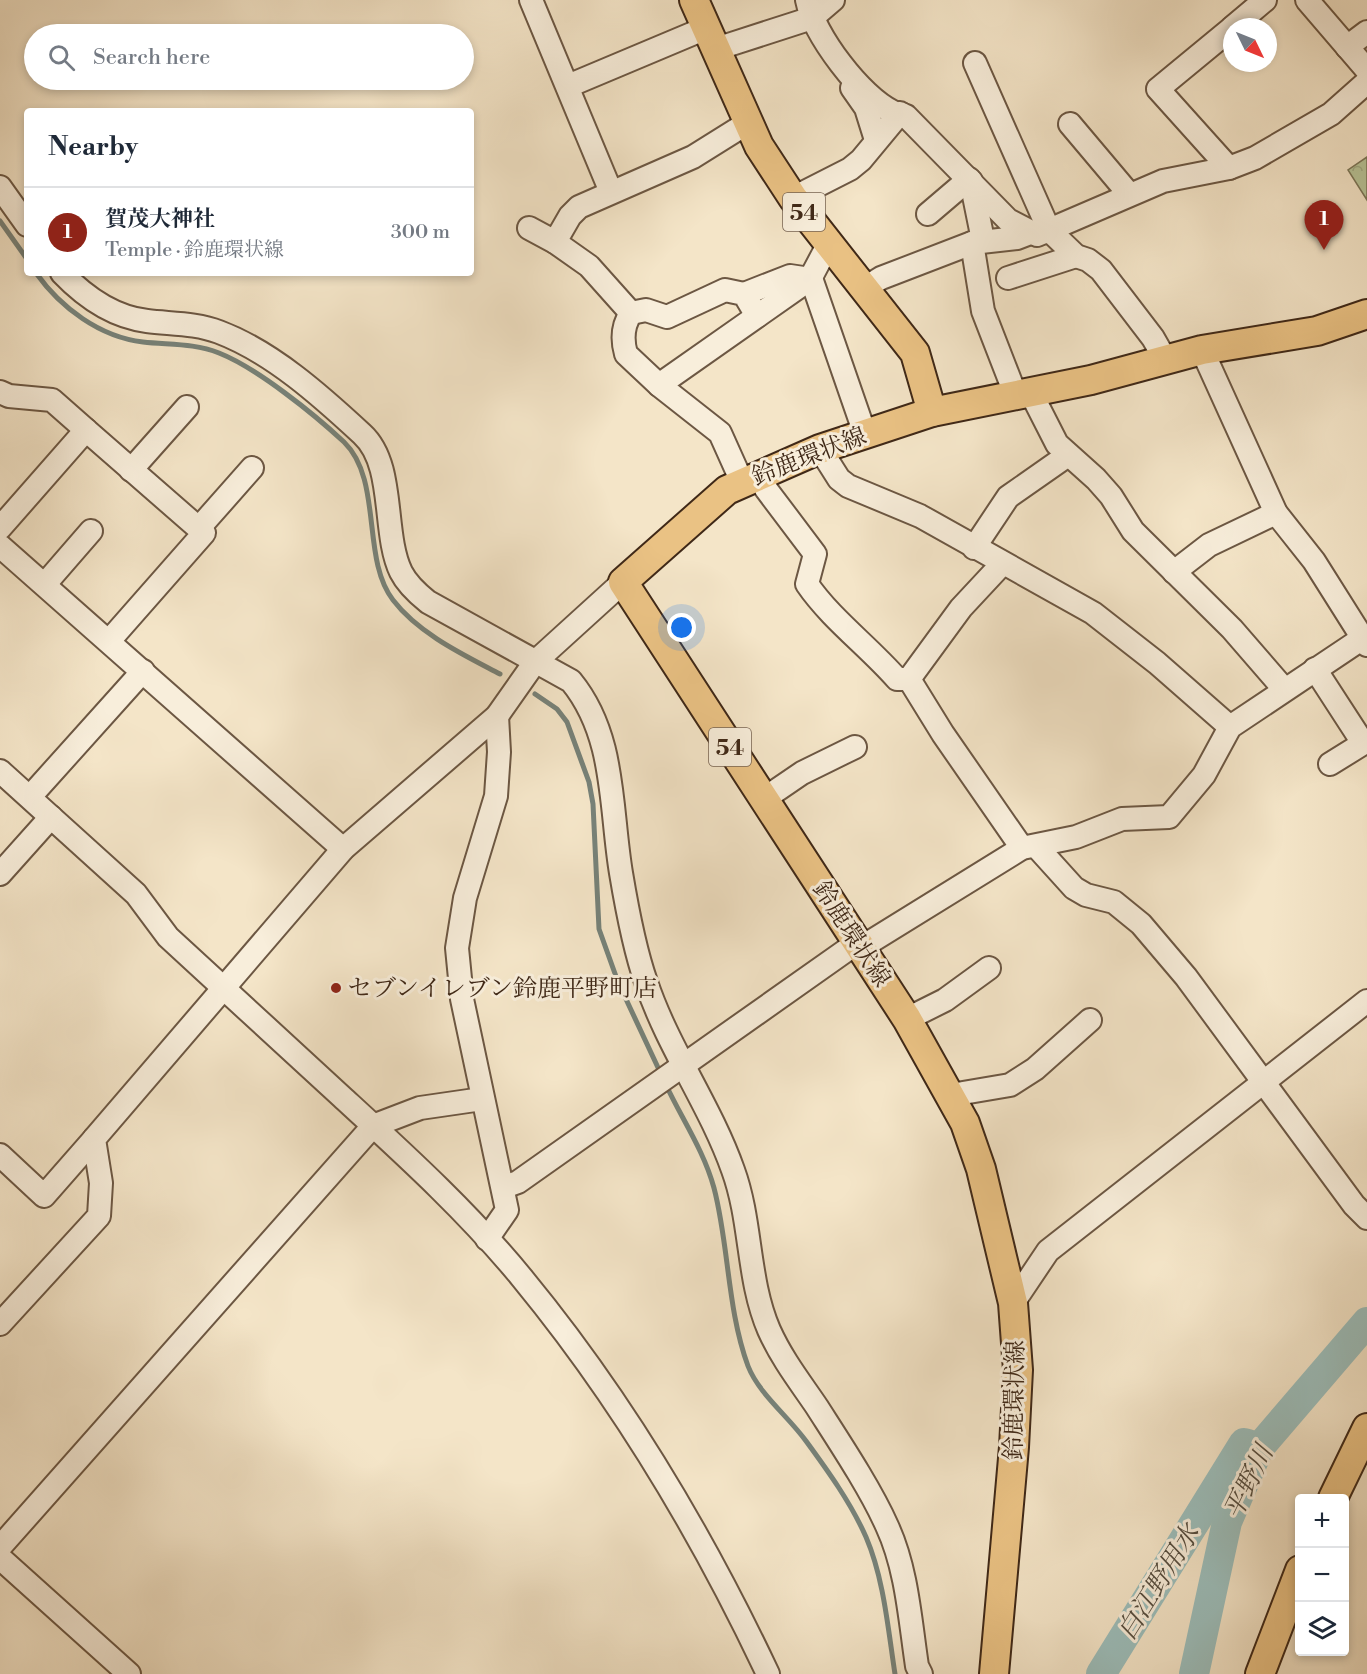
<!DOCTYPE html>
<meta charset="utf-8">
<style>
:root{--surface:#fff;--page:#f6f6f7;--text:#1f2937;--muted:#747a83;--line:#e0e1e3;--accent:#8f2418}
body{margin:0;font-family:"Libre Bodoni","Noto Serif JP",serif;background:var(--page);color:var(--text)}
.controls{position:absolute;right:18px;bottom:18px;display:grid;overflow:hidden;border-radius:6px;box-shadow:0 3px 9px #0003}
.controls button{width:54px;height:54px;display:grid;place-items:center;padding:0;border:0;border-bottom:2px solid var(--line);background:var(--surface);color:var(--text);font:30px sans-serif}
.compass{position:absolute;left:1223px;top:18px;width:54px;height:54px;border-radius:50%;background:var(--surface);box-shadow:0 3px 9px #0003;rotate:133deg}
.you{position:absolute;left:682px;top:628px;width:21px;height:21px;margin:-15px;border:4px solid #fff;border-radius:50%;background:#1a73e8;box-shadow:0 0 0 9px #1a73e833}
.badge{display:grid;place-items:center;width:39px;height:39px;border-radius:50%;background:var(--accent);color:#fff;font-size:20px;font-weight:700}
.pin{position:absolute;translate:-50% -50px;filter:drop-shadow(0 2px 3px #0008)}
.pin::after{content:'';position:absolute;top:32px;width:21px;height:18px;background:inherit;clip-path:polygon(0 0,100% 0,50% 100%)}
.list{margin:0;padding:0;list-style:none}
h2{display:flex;justify-content:space-between;align-items:center;height:78px;margin:0;padding:0 24px;font-size:26px}
h2 small{font-size:20px;font-weight:400;color:var(--muted)}
.list li{display:grid;grid-template-columns:39px 1fr auto;gap:18px;align-items:center;box-sizing:border-box;height:90px;padding:0 24px;border-top:2px solid var(--line)}
.list b{display:block;font-size:22px;white-space:nowrap}
.list p{margin:0;font-size:20px;white-space:nowrap;color:var(--muted)}
.list em{font-size:20px;font-style:normal;color:var(--muted)}
.icon{flex:none;width:33px;height:33px;fill:none;stroke:currentColor;stroke-width:2;stroke-linecap:round;stroke-linejoin:round}
.map{position:relative;flex:none;width:1367px;height:1674px;overflow:hidden}
.search{position:absolute;background:var(--surface);box-shadow:0 3px 9px #0003;left:24px;top:24px;width:450px;height:66px;display:flex;align-items:center;gap:15px;box-sizing:border-box;padding:0 21px;border-radius:33px;color:var(--muted);font-size:22px}
.panel{position:absolute;background:var(--surface);box-shadow:0 3px 9px #0003;left:24px;top:108px;width:450px;height:168px;border-radius:6px}
.map>svg:first-child{display:block}
</style>
<div class="map">
<svg width="1367" height="1674" viewBox="0 0 1367 1674">
<defs>
<pattern id="park-crowns" width="20" height="18" patternUnits="userSpaceOnUse" patternTransform="scale(1.5)"><rect width="20" height="18" fill="#b8c599"/><path d="M2 6a3 3 0 1 1 6 0M12 15a3 3 0 1 1 6 0" fill="none" stroke="#9fa983"/></pattern>
</defs>
<rect width="100%" height="100%" fill="#f4e5c8"/>
<filter id="stains"><feTurbulence type="fractalNoise" baseFrequency=".00333" numOctaves="4"/><feColorMatrix values="0 0 0 0 .2 0 0 0 0 .09 0 0 0 0 .02 0 0 0 .5 -.17"/></filter>
<radialGradient id="worn" r=".72"><stop offset=".6" stop-color="#630" stop-opacity="0"/><stop offset="1" stop-color="#630" stop-opacity=".3"/></radialGradient>
<path fill="url(#park-crowns)" stroke="#7c7658" stroke-width="1.5" d="M1367 157V200L1348 170Z"/>
<g fill="none" stroke-linecap="round" stroke-linejoin="round">
<g stroke="#778279" stroke-width="5">
<path d="M0 221 27 259"/>
<path d="M36 273C61 308 100 337 143 342 169 345 194 343 219 353 257 368 314 414 344 442 383 480 361 559 393 600 419 634 464 655 500 674"/>
<path d="M535 694 557 709 567 722 589 782 593 804 599 929 618 982 661 1074"/>
<path d="M666 1085C682 1119 704 1151 714 1188 729 1245 727 1309 748 1366 759 1394 788 1416 806 1441 828 1471 851 1503 866 1537 884 1579 888 1629 895 1674"/>
</g>
<g stroke="#9cbebb" stroke-width="30">
<path d="M1101 1674 1244 1443 1248 1444"/>
<path d="M1194 1674 1227 1522 1259 1448 1367 1322"/>
</g>
<g stroke="#6c5743" stroke-width="26">
<g id="minor">
<path d="M531 0 611 192"/>
<path d="M807 0C814 35 861 97 893 112 897 114 902 114 906 116L1008 220 1037 235 1049 230 1076 256 1088 260 1101 270 1153 338 1165 359"/>
<path d="M1307 0 1367 70"/>
<path d="M1233 27 1265 0"/>
<path d="M1347 47 1367 32"/>
<path d="M716 49 812 18 833 0"/>
<path d="M975 63 1049 230 1163 181 1229 168 1255 158 1331 114 1367 82"/>
<path d="M568 86 706 28"/>
<path d="M852 88 866 108 876 140"/>
<path d="M1070 124 1129 194"/>
<path d="M1229 168 1158 89 1232 28"/>
<path d="M971 181 983 240"/>
<path d="M0 187 27 225"/>
<path d="M793 198 850 169 861 160 900 113"/>
<path d="M928 214 969 179"/>
<path d="M529 228 555 242"/>
<path d="M972 243 983 311 1016 396"/>
<path d="M62 273C85 297 114 317 147 321 171 324 196 323 219 332 272 352 321 396 362 434 396 465 382 533 401 572 407 584 418 594 428 602L571 681C616 736 610 807 621 873 627 909 634 948 646 982 668 1048 710 1105 733 1170 752 1222 747 1279 769 1330 782 1359 800 1382 817 1407 840 1443 870 1488 887 1526 907 1569 910 1620 917 1666L921 1674"/>
<path d="M811 278 865 434"/>
<path d="M1008 278 1076 256"/>
<path d="M865 288 881 278 972 243 1017 238 1030 233"/>
<path d="M744 294 790 276 810 279"/>
<path d="M631 313 646 310 667 317 725 290 744 294 757 316"/>
<path d="M1202 350 1276 513 1314 561 1367 645"/>
<path d="M659 385 810 279 829 243"/>
<path d="M0 392 9 396 52 400 86 430 0 528"/>
<path d="M1031 393 1057 444 1096 479 1111 496 1133 531 1232 629 1284 689"/>
<path d="M86 430 204 533 109 641"/>
<path d="M820 449 839 479 848 486 920 516 1093 613 1157 663 1230 727"/>
<path d="M131 470 187 407"/>
<path d="M763 475 766 489 815 554 807 584C831 619 868 646 897 679H909"/>
<path d="M742 482 720 433 659 385 626 354C622 340 623 325 631 313L589 266 555 242 570 216 579 207 693 157 749 122"/>
<path d="M199 528 252 468"/>
<path d="M0 546 343 849"/>
<path d="M974 548 1008 497 1068 455"/>
<path d="M1174 572 1209 545 1276 513"/>
<path d="M45 584 91 531"/>
<path d="M1315 669 1363 743"/>
<path d="M909 679 943 734 1022 848"/>
<path d="M909 679 961 608 1002 564"/>
<path d="M1330 764 1367 741"/>
<path d="M0 771 136 894 168 937C226 991 284 1044 342 1097 404 1154 468 1212 522 1278 620 1397 702 1534 768 1674"/>
<path d="M37 789 143 671"/>
<path d="M764 799 802 773 855 747"/>
<path d="M1036 846 1074 888 1086 895 1114 902 1141 924 1186 977 1354 1205 1367 1218"/>
<path d="M0 874 51 817"/>
<path d="M862 947 1022 848 1076 837 1122 819 1169 817 1204 775 1230 727 1363 638"/>
<path d="M907 1019 945 1000 989 968"/>
<path d="M951 1095 1010 1085 1035 1069 1090 1020"/>
<path d="M0 1155 44 1196 94 1139"/>
<path d="M504 1187 518 1182 858 942"/>
<path d="M487 1239 507 1210 462 999 457 948 465 898 496 796 499 752 497 716"/>
<path d="M1013 1303 1048 1251 1367 1001"/>
<path d="M0 1324 99 1216 101 1183 94 1139 343 849 497 716 535 662 623 582"/>
<path d="M0 1547 373 1126 420 1108 482 1099"/>
<path d="M0 1558 129 1674"/>
</g>
</g>
<g stroke="#3f2817" stroke-width="32">
<g id="major">
<path d="M694 0 759 146 793 198 915 353 932 412"/>
<path d="M1333 1498 1367 1428"/>
<path d="M994 1674 1014 1447 1018 1370 1013 1303 981 1169 965 1123 907 1019 623 582 727 490 820 449 932 412 1091 380 1202 350 1317 331 1367 314"/>
<path d="M1260 1674 1300 1570"/>
</g>
</g>
<use href="#minor" stroke="#f8eedb" stroke-width="22"/>
<use href="#major" stroke="#eac284" stroke-width="28"/>
</g>
<circle fill="#8f2418" stroke="#f8eedb" stroke-width="2" cx="336" cy="988" r="6"/>
<g text-anchor="middle" stroke-width="6" stroke-linejoin="round" paint-order="stroke">
<g fill="#f8eedb" stroke="#766352" stroke-width="1.5">
<rect x="783" y="193" width="42" height="38" rx="4.5"/>
<rect x="709" y="728" width="42" height="38" rx="4.5"/>
</g>
<g font-size="22" font-weight="bold" fill="#3f2817">
<text x="804" y="220">54</text>
<text x="730" y="755">54</text>
</g>
<g font-size="24" fill="#3f2817" stroke="#f8eedb">
<text transform="translate(809 456) rotate(-21)" y="8">鈴鹿環状線</text>
<text transform="translate(852 934) rotate(57)" y="8">鈴鹿環状線</text>
<text transform="translate(1014 1400) rotate(-89)" y="8">鈴鹿環状線</text>
</g>
<g font-size="24" fill="#3f2817" stroke="#f8eedb" text-anchor="start">
<text x="348" y="996">セブンイレブン鈴鹿平野町店</text>
</g>
<g font-size="26" font-style="italic" fill="#564e40" stroke="#f8eedb">
<text transform="translate(1248 1482) rotate(-64)" y="9">平野川</text>
<text transform="translate(1158 1582) rotate(-58)" y="9">白江野用水</text>
</g>
</g>
<rect width="100%" height="100%" filter="url(#stains)"/>
<rect width="100%" height="100%" fill="url(#worn)"/>
</svg>
<div class="controls">
<button>+</button>
<button>−</button>
<button><svg class="icon" aria-label="layers" viewBox="0 0 24 24"><path d="M12 4l9 5-9 5-9-5zM3 14l9 5 9-5"/></svg></button>
</div>
<svg class="compass" viewBox="-18 -18 36 36"><path d="M0-13l5 13h-10z" fill="#e53935"/><path d="M0 13l5-13h-10z" fill="#747a83"/></svg>
<div class="you"></div>
<div class="pin badge" style="left:1324px;top:250px">1</div>
<div class="search"><svg class="icon" aria-label="search" viewBox="0 0 24 24"><circle cx="10" cy="10" r="6"/><path d="M15 15l6 6"/></svg>Search here</div>
<section class="panel">
<h2>Nearby<small></small></h2>
<ul class="list">
<li><span class="badge">1</span><div><b>賀茂大神社</b><p>Temple · 鈴鹿環状線</p></div><em>300 m</em></li>
</ul>
</section>
</div>
